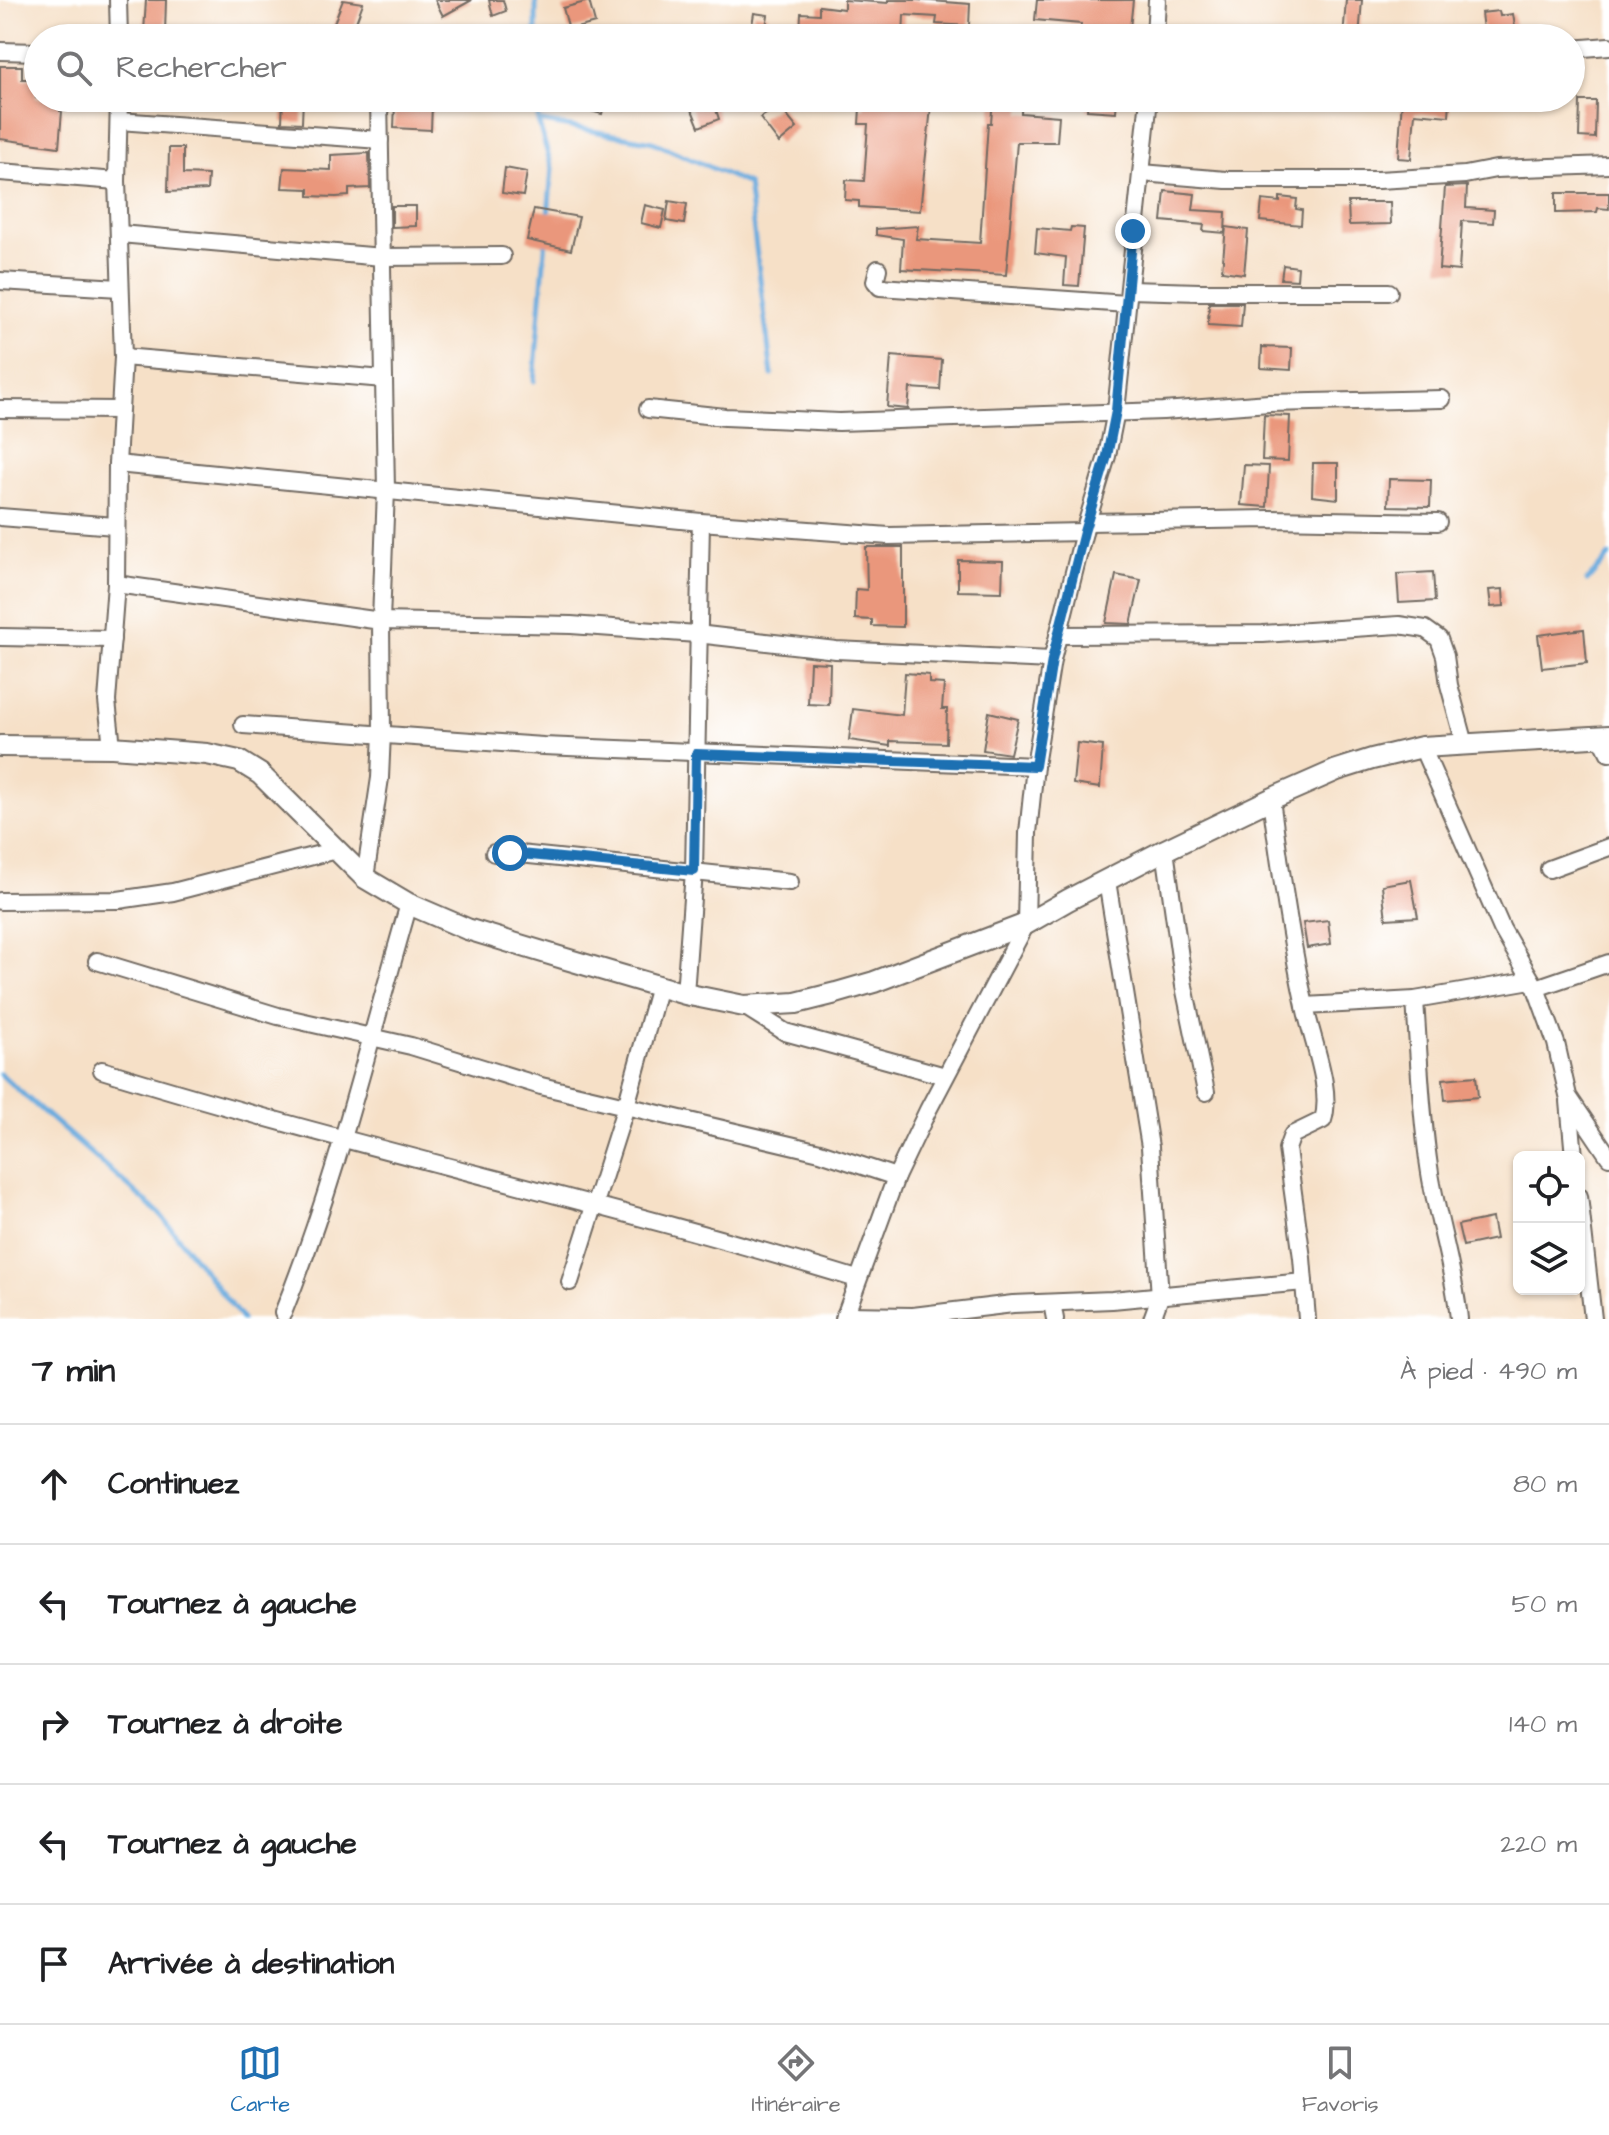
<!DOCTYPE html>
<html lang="fr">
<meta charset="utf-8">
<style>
:root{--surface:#fff;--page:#f2f2f2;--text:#202124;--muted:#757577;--line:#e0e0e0;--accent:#1f6fb2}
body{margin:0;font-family:"Architects Daughter",sans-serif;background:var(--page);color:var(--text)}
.controls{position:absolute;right:24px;bottom:24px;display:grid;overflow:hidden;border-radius:12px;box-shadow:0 2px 6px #0004}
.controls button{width:72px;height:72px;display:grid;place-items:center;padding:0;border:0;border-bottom:2px solid var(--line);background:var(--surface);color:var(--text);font:40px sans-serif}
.stop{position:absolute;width:24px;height:24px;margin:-18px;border:6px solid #1f6fb2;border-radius:50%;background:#fff}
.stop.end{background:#1f6fb2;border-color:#fff;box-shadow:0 2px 8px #0008}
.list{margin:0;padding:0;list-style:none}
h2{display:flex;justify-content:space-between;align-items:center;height:104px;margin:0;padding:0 32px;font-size:34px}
h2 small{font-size:26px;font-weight:400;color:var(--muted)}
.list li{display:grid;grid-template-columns:52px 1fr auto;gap:24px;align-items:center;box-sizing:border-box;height:120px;padding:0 32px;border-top:2px solid var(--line)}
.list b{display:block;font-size:30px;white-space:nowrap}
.list em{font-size:26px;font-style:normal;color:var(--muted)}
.icon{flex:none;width:44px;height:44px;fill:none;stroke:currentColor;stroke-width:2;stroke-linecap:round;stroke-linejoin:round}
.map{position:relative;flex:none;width:1609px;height:1319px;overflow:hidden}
.search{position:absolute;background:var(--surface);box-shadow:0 2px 6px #0004;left:24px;right:24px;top:24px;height:88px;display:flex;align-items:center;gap:20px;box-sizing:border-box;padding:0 28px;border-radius:44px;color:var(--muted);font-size:30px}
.sheet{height:704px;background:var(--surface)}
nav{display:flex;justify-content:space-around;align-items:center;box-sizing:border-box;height:112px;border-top:2px solid var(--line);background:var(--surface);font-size:22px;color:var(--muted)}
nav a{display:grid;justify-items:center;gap:4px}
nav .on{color:var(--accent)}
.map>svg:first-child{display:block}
</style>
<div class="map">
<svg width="1609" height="1319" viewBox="0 0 1609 1319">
<rect width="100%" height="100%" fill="#fff"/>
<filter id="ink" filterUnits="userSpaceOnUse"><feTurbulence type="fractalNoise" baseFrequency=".0125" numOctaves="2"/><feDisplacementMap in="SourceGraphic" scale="16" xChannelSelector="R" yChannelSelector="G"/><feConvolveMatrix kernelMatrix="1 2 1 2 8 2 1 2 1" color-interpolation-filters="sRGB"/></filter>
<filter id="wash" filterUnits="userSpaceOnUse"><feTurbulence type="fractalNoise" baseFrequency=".006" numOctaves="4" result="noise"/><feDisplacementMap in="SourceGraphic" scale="32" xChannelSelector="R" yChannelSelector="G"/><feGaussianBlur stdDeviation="1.8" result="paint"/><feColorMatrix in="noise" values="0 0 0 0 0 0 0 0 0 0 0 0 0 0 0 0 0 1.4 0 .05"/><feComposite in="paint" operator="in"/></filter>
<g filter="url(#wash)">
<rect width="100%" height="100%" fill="#f6e0c7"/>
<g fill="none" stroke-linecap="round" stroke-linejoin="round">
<g stroke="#6aabde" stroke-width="5">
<path d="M536 0V38"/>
<path d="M538 98V121L552 168 548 217"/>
<path d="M538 121 653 142 748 184 772 375"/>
<path d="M534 381 546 238"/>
<path d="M1587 581 1609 556"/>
<path d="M0 1074 160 1214 242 1319"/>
</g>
</g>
<g id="blocks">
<g fill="#ea977c">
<path d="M146 0H166L165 33 144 32Z"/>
<path d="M343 0 363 3 350 38 331 31Z"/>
<path d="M435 0H472L443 16Z"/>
<path d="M489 0H503L506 11 493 16Z"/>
<path d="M844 0 888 3V0H918L970 4 969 26 936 24 937 17 904 15 903 38H819V35L800 34 801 13 819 14V6L844 9Z"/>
<path d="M1037 0H1133L1129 38H1080L1081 24 1035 20Z"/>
<path d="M1346 0H1362L1359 38H1343Z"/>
<path d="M589 1 595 23 569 30 563 8Z"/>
<path d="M1499 11 1500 16 1513 14 1516 33 1484 38 1481 13Z"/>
<path d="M754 13 768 15 764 38H750Z"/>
<path d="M0 66H22V79H36V98H60V111H62L59 147 0 139Z"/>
<path d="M283 98H303L302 123 282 122Z"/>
<path d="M557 98H606L602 114 557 102Z"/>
<path d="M712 98 719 119 699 127 690 105Z"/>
<path d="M865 98H932L920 211 859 207V201L845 200 846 180 864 181 868 124H859L860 108H864Z"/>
<path d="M993 98H1022L1021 113 1059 116 1057 142H1017L1006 275 901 269 903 239 876 235V229L918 226 916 239 980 243 988 123H991Z"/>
<path d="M1088 98H1117L1116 112 1087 110Z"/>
<path d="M1402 99 1450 101 1449 116 1415 113 1411 159 1398 158Z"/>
<path d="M1580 101H1596L1595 138 1579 137Z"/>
<path d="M395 103 432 105 431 130 394 128Z"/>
<path d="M779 106 797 128 779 143 760 118Z"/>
<path d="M169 148H183V174L208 175 207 190 168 192Z"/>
<path d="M369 153 370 188 349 189V196L336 197 309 196V189L282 188 284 168 331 170V155Z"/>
<path d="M505 168 527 172 523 196 502 193Z"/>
<path d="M1467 186 1466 208 1494 210 1493 223 1462 221 1459 271 1439 269 1445 187Z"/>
<path d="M1165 191 1195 194 1193 210 1226 212 1225 233 1203 231 1204 225 1162 221Z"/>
<path d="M1556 193H1609V209L1598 208 1597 212 1556 213Z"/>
<path d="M1280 197 1297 199 1296 209 1302 210 1301 225 1260 221 1262 200 1280 202Z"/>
<path d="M669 201 687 204 684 224 666 221Z"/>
<path d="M1348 202H1390L1391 224 1349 225Z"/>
<path d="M645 205 665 210 661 228 641 223Z"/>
<path d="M392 206H416V226L392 227Z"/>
<path d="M534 209 579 217 571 250 527 240Z"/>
<path d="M1071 227 1084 228 1079 286 1064 285 1066 257 1035 253 1037 228 1070 231Z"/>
<path d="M1226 227 1248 230 1244 274 1222 271Z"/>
<path d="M1283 265 1298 267 1297 280 1281 279Z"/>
<path d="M1209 303H1243L1241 327 1208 325Z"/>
<path d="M1262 347 1292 348 1291 370 1261 368Z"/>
<path d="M891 356 942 360 940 390 910 388 908 409 887 407Z"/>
<path d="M1264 415 1290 416 1288 461 1262 460Z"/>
<path d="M1313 463H1338V499L1312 496Z"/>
<path d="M1244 465 1269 466 1267 507 1241 505Z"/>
<path d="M1389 479 1431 480 1430 507 1388 506Z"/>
<path d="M866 547H903V627L872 626V620L855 619 856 589 867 590Z"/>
<path d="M958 560 1003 561 1002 592 958 591Z"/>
<path d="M1433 572 1435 601 1399 603 1397 574Z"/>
<path d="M1116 575 1141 580 1131 624 1106 623Z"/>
<path d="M1503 589 1504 606 1491 607 1489 590Z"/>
<path d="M1584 629 1587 663 1542 668 1538 635Z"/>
<path d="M810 662 830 663 829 705 808 704Z"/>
<path d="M905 673 929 675V683L944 684 942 709H947L946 743 890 741V746L849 740 853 709 902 715Z"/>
<path d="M989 712 1018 719 1010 754 983 750Z"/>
<path d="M1077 743 1103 746 1100 788 1073 784Z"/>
<path d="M1411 880 1418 917 1386 919 1382 885Z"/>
<path d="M1328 920 1331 944 1307 948 1303 923Z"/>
<path d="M1476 1076 1478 1097 1445 1100 1443 1079Z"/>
<path d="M1492 1218 1496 1239 1463 1246 1458 1225Z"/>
</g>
</g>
</g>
<g filter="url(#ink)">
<use href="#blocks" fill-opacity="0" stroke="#726a62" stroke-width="2"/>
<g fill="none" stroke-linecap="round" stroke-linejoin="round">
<g stroke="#726a62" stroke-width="20">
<g id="minor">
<path d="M118 0 119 38"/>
<path d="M480 38 499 37"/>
<path d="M1155 38 1157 0"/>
<path d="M1571 49 1609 46"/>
<path d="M0 51 38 52"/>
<path d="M119 121 380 140"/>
<path d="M0 172 117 181"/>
<path d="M1142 173 1226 180H1378L1465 175 1496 169 1609 165"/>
<path d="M120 234 382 257 502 256"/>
<path d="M878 269 875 281 880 287 1127 304"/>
<path d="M0 281 120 288"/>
<path d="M1129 290 1200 292H1389"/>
<path d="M123 357 384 379"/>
<path d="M0 409 119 410"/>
<path d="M648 409 725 417 839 422 1163 411 1269 403 1442 399"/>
<path d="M117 464 701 522 889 536 1084 532"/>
<path d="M0 517 115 526"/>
<path d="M1087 522 1270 519 1438 522"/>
<path d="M116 584 381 621 571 625 697 634 836 650 1052 660"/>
<path d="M1058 635 1263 634 1399 625 1425 629 1439 639 1445 656 1449 685 1465 744"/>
<path d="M0 637 112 639"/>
<path d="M243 725 543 746 1035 766"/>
<path d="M1601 737 1609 753"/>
<path d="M112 747 107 701 116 584 117 464 123 357 117 181 119 98"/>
<path d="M1422 747 1502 929 1536 988 1556 1043 1568 1096 1609 1157"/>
<path d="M1271 799C1280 868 1290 938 1305 1006 1311 1038 1333 1089 1323 1120L1292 1135 1287 1149 1302 1258 1307 1319"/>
<path d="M1165 850 1184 986 1206 1092"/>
<path d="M494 853H510L790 882"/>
<path d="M1549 869 1609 847"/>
<path d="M365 878 380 778 382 733 381 621 386 490 379 98"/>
<path d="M1107 881 1150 1147 1160 1297 1152 1319"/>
<path d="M0 901 118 900 173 892 336 850"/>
<path d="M97 961 278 1016 411 1046 541 1086 820 1152 896 1177"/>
<path d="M1536 988 1609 963"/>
<path d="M685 994 694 871 701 522"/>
<path d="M1415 1000C1419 1057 1421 1116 1430 1173 1438 1222 1454 1269 1459 1319"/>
<path d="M744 1006 785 1032 945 1076"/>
<path d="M1305 1006 1415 1000 1531 980"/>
<path d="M102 1070C352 1147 608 1203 857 1279"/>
<path d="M1569 1101 1574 1157"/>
<path d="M1579 1196 1593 1319"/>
<path d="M570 1282 626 1106 659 986"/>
<path d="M1052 1303 1055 1319"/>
<path d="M283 1313C337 1180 369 1041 409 904"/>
<path d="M845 1315 913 1316 1013 1304 1112 1300 1304 1282"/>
<path d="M844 1319 896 1177 928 1110 1026 924 1028 833 1035 766 1052 660 1084 532 1107 456 1116 411 1149 98"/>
</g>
</g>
<g stroke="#726a62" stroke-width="24">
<path id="tertiary" d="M0 746 112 747 207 754 239 761 260 774 365 878 409 904 467 929 566 959 685 994 744 1006 796 1003 836 993 874 982 1026 924 1068 900 1165 850 1271 799 1337 770 1372 759 1422 747 1609 736"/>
</g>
<use href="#minor" stroke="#fff" stroke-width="16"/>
<use href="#tertiary" stroke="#fff" stroke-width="20"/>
</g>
</g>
<g fill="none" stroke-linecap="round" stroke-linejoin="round" filter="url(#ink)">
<path stroke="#1f6fb2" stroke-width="10" d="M510 853 694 871 696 754 1035 766 1052 660 1084 532 1107 456 1116 411 1133 231"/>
</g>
</svg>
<div class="controls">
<button><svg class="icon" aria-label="locate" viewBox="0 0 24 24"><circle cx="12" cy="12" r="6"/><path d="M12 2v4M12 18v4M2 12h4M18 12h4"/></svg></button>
<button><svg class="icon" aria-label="layers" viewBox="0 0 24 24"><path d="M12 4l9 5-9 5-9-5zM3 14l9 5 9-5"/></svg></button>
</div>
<div class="stop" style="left:510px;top:853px"></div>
<div class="stop end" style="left:1133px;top:231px"></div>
<div class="search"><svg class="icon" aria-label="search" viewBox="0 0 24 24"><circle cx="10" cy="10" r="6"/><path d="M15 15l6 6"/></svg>Rechercher</div>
</div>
<section class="sheet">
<h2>7 min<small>À pied · 490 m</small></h2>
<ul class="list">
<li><svg class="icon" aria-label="ahead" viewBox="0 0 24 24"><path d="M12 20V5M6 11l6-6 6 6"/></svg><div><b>Continuez</b></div><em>80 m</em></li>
<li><svg class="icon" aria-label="left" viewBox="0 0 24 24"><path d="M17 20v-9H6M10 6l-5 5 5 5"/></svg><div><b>Tournez à gauche</b></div><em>50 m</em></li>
<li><svg class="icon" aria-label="right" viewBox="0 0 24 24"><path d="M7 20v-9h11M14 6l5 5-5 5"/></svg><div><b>Tournez à droite</b></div><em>140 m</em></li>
<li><svg class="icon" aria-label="left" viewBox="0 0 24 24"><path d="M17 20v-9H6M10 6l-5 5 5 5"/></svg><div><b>Tournez à gauche</b></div><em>220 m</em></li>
<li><svg class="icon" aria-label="arrive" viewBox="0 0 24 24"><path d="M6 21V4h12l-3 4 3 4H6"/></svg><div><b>Arrivée à destination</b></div></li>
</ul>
</section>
<nav>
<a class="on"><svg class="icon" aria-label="map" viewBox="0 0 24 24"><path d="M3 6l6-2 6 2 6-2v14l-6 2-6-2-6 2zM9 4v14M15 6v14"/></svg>Carte</a>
<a><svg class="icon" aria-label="directions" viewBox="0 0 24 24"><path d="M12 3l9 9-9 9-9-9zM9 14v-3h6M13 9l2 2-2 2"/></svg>Itinéraire</a>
<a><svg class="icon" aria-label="saved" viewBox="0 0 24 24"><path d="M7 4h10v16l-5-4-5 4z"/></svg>Favoris</a>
</nav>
